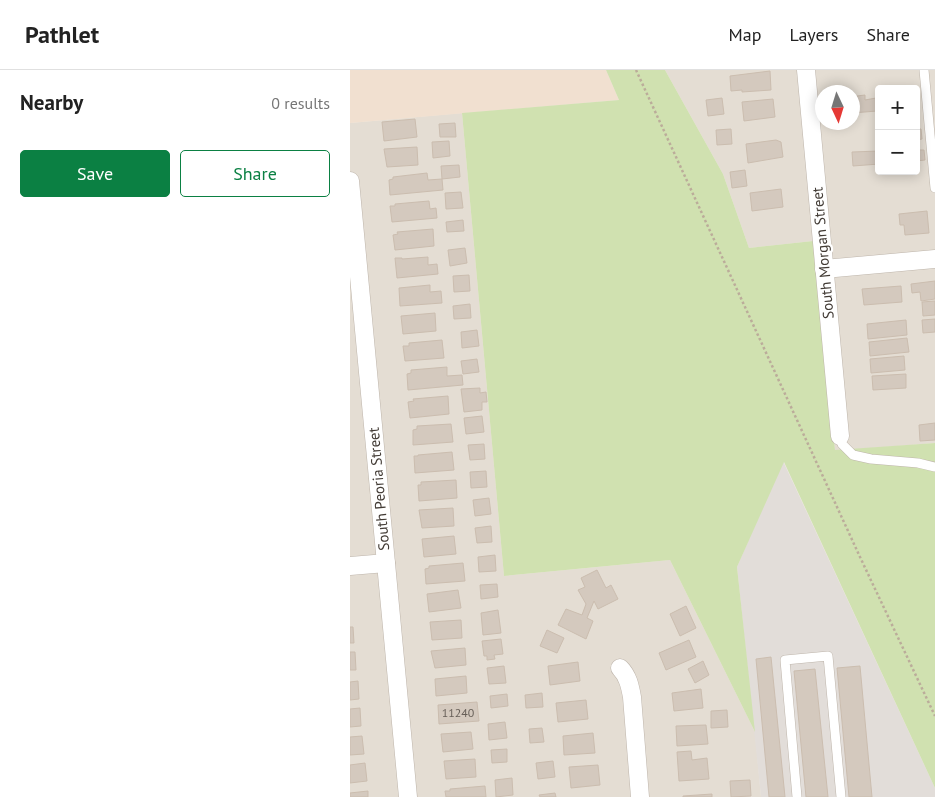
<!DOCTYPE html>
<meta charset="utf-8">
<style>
:root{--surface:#fff;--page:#f2f2f2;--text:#222;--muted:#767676;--line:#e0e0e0;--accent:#0b8043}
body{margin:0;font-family:"PT Sans",sans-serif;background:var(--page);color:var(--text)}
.controls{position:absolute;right:15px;top:15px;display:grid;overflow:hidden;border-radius:5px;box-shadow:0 2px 12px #0003}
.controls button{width:45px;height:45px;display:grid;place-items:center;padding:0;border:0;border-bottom:1px solid var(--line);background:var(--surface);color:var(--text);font:25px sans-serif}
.compass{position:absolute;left:465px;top:15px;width:45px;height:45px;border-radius:50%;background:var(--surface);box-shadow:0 2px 12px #0003;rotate:176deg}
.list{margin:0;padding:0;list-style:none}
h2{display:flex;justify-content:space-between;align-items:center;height:65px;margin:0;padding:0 20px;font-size:21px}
h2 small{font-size:16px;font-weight:400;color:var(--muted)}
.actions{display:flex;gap:10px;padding:15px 20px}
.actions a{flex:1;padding:11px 0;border:1px solid var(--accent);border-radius:5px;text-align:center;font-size:18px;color:var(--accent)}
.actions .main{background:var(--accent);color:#fff}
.map{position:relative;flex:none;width:585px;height:727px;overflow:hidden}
header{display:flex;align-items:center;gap:30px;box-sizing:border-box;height:70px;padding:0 25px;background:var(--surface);border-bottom:1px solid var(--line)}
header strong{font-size:24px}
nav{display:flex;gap:28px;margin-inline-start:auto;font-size:18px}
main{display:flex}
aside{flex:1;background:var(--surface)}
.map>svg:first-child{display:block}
</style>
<header>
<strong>Pathlet</strong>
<nav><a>Map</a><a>Layers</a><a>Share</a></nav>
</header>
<main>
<aside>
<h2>Nearby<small>0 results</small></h2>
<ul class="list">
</ul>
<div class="actions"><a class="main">Save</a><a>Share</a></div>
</aside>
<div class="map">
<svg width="585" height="727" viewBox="0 0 585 727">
<rect width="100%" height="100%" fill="#f0ebe4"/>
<g fill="#e4ddd3" fill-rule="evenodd">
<path d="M315 0H585V373L485 381 463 171 399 178 373 104ZM529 19H566V101H529ZM472 22H502V52H472Z"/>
<path d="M112 43 154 506 320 490 405 662 411 727H0V53Z"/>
</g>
<path fill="#f1e0d0" d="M0 0H256L269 30 0 53Z"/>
<path fill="#e2ddd9" d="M433 391 585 718V727H411L387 497Z"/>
<path fill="#d0e1b0" d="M256 0H315L373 104 399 178 463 171 485 380 585 373V718L434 392 387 497 405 662 320 490 154 506 112 43 269 30Z"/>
<g fill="#d4c9be" stroke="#cbbdaf">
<path d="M420 1 421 20 392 22V20L381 21 380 6Z"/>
<path d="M515 25V30L526 28 527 41 502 43V31L507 30V26Z"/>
<path d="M372 28 374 44 358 46 356 30Z"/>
<path d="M423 29 425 47 394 51 392 32Z"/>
<path d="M65 49 67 67 34 71 32 52Z"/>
<path d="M105 53 106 67H90L89 54Z"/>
<path d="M381 59 382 74 367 75 366 60Z"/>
<path d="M566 59H571L572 69 566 70Z"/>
<path d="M426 70 431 72 433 87 398 93 396 74Z"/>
<path d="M99 71 100 86 83 88 82 72Z"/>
<path d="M67 77 68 95 37 97 34 79Z"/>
<path d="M566 80H574L575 90 566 91Z"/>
<path d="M529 81V94L503 96 502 82Z"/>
<path d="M109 95 110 107 92 109 91 96Z"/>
<path d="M395 100 397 116 382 118 380 102Z"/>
<path d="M77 103 78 110 92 109 93 120 40 125 39 110 43 109V107Z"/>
<path d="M431 119 433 137 402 141 400 123Z"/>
<path d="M111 122 113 138 96 139 95 123Z"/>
<path d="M79 131 80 139 86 138 87 148 42 152 40 136H45V134Z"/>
<path d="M577 141 579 163 555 165 554 155H550L549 144Z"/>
<path d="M113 150 114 161 97 162 96 152Z"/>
<path d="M83 159 84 176 45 180 43 165 48 164 47 162Z"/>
<path d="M115 178 117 193 100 196 98 180Z"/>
<path d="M78 187V195L87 194 88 204 47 208 45 188H52V189Z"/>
<path d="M119 205 120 221 104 222 103 206Z"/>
<path d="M585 211V229L571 231 570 222 562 223 561 214Z"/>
<path d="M80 215V222L91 221 92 233 50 236 49 218Z"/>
<path d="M551 216 552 232 514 235 512 219Z"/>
<path d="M585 231V245L573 246 572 232Z"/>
<path d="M120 234 121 248 104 249 103 236Z"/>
<path d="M85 243 86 261 53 264 51 246Z"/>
<path d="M585 249V262L573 263 572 250Z"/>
<path d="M556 250 557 265 518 269 517 254Z"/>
<path d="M127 260 129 276 112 278 111 262Z"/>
<path d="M557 268 559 282 520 286 519 272Z"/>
<path d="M92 270 94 288 55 291 53 276H59V273Z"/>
<path d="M554 286 555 300 521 303 520 289Z"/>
<path d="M127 289 129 302 113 304 111 291Z"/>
<path d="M97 297V306L112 305 113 315 58 320 57 304 61 303V300Z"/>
<path d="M556 304V318L523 320 522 306Z"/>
<path d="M130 318V323L136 322 137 332H132V340L114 342 111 319Z"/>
<path d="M98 326 99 344 60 348 58 332 64 331 63 329Z"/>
<path d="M132 346 134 362 116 364 114 348Z"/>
<path d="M585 353V370L570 371 569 355Z"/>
<path d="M101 354 103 372 63 375V360L67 359V356Z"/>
<path d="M134 374 135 389 120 390 118 375Z"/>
<path d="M102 382 104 400 65 403 64 386H68V385Z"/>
<path d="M136 401 137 417 121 418 120 402Z"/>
<path d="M106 410 107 428 69 431 68 415H71V412Z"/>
<path d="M139 428 141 444 125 446 123 430Z"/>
<path d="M103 438 104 456 72 458 69 440Z"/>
<path d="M141 456 142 472 127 473 125 458Z"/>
<path d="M104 466 106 484 74 487 72 469Z"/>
<path d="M145 485 146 501 129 502 128 487Z"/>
<path d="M113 493 115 511 76 514 75 499 79 498V496Z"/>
<path d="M247 500 256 518 261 515 268 529 248 539 244 531 237 548 243 551 236 569 208 555 216 539 232 545 236 534 228 520 235 517 231 508Z"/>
<path d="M147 514 148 527 131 529 130 515Z"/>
<path d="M108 520 111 538 79 542 77 524Z"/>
<path d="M336 536 346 558 330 566 320 544Z"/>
<path d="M148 540 151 563 133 565 131 543Z"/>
<path d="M111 550 112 568 82 570 80 552Z"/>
<path d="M0 557H3L4 573H0Z"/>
<path d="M197 560 214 568 207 583 190 576Z"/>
<path d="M151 569 153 584 144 585 145 589 137 590V586H134L132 571Z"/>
<path d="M339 570 346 587 316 600 309 583Z"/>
<path d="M115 578 116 595 85 598 81 581Z"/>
<path d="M0 582H5L6 600H0Z"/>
<path d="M421 587 435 727H419L406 589Z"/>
<path d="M353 591 359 605 345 613 338 599Z"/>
<path d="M228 592 230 611 200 615 198 596Z"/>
<path d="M154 596 156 613 139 614 137 598Z"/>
<path d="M510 596 522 727H499L487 598Z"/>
<path d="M465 599 478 727H456L444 601Z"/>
<path d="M116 606 117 623 86 626 85 609Z"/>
<path d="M8 611 9 629 0 630V612Z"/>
<path d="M351 619 353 638 324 641 322 623Z"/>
<path d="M192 623 193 637 176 638 175 625Z"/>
<path d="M157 624 158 636 141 638 140 626Z"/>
<path d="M236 630 238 649 208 652 206 633Z"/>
<path d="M127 632 129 651 89 654 88 635Z"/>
<path d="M10 638 11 656 0 657V639Z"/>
<path d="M377 640 378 657 361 658V641Z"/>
<path d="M155 652 157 668 139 670 138 654Z"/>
<path d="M356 655 358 674 327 676 326 656Z"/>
<path d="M192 658 194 672 180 673 179 659Z"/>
<path d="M121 662 123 679 93 682 91 664Z"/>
<path d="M243 663 245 683 214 685 213 666Z"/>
<path d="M12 666 14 684 0 685V667Z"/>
<path d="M157 679V692L142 693 141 680Z"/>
<path d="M341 681 342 690 357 688 359 709 329 711 327 682Z"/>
<path d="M125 689 126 707 96 709 94 691Z"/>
<path d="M203 691 205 707 188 709 186 693Z"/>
<path d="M15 693 17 711 0 713V695Z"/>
<path d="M248 695 250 715 221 718 219 697Z"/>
<path d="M162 708 163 725 146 727 145 710Z"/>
<path d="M400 710 401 726 381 727 380 711Z"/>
<path d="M135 716 136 727H96L95 721H100V719Z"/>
<path d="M18 721V727H0V723Z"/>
<path d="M205 723 206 727H190L189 725Z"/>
<path d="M362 724V727H333V726Z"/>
</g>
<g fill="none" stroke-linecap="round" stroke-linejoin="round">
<g stroke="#beb5ab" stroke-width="10">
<g id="lane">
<path d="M574 0 585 118"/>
<path d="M490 366 492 374 503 385 521 389 568 393 585 397"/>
<path d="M447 727 435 590 478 586 491 727"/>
</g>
</g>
<g stroke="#beb5ab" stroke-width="19">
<g id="street">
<path d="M456 0 490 366"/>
<path d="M0 111 58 727"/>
<path d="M474 199 585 189"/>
<path d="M0 496 36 493"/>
<path d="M270 598C278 606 280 616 282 627L290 727"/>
</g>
</g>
<path stroke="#bbac9a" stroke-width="2.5" stroke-dasharray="2.5 2.5" stroke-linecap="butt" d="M286 0 510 487 585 646"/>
<use href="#lane" stroke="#fff" stroke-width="9"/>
<use href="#street" stroke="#fff" stroke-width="18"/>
</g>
<g text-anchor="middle" stroke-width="4.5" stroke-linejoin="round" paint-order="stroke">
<g font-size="12" fill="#665e57">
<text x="108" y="647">11240</text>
</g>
<g font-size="15" fill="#423b35" stroke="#fff">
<text transform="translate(473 183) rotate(-95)" y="5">South Morgan Street</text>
<text transform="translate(29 419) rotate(-95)" y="5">South Peoria Street</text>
</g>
</g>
</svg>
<div class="controls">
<button>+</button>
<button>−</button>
</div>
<svg class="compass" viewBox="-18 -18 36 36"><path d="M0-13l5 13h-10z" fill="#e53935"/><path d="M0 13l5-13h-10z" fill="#767676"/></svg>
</div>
</main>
